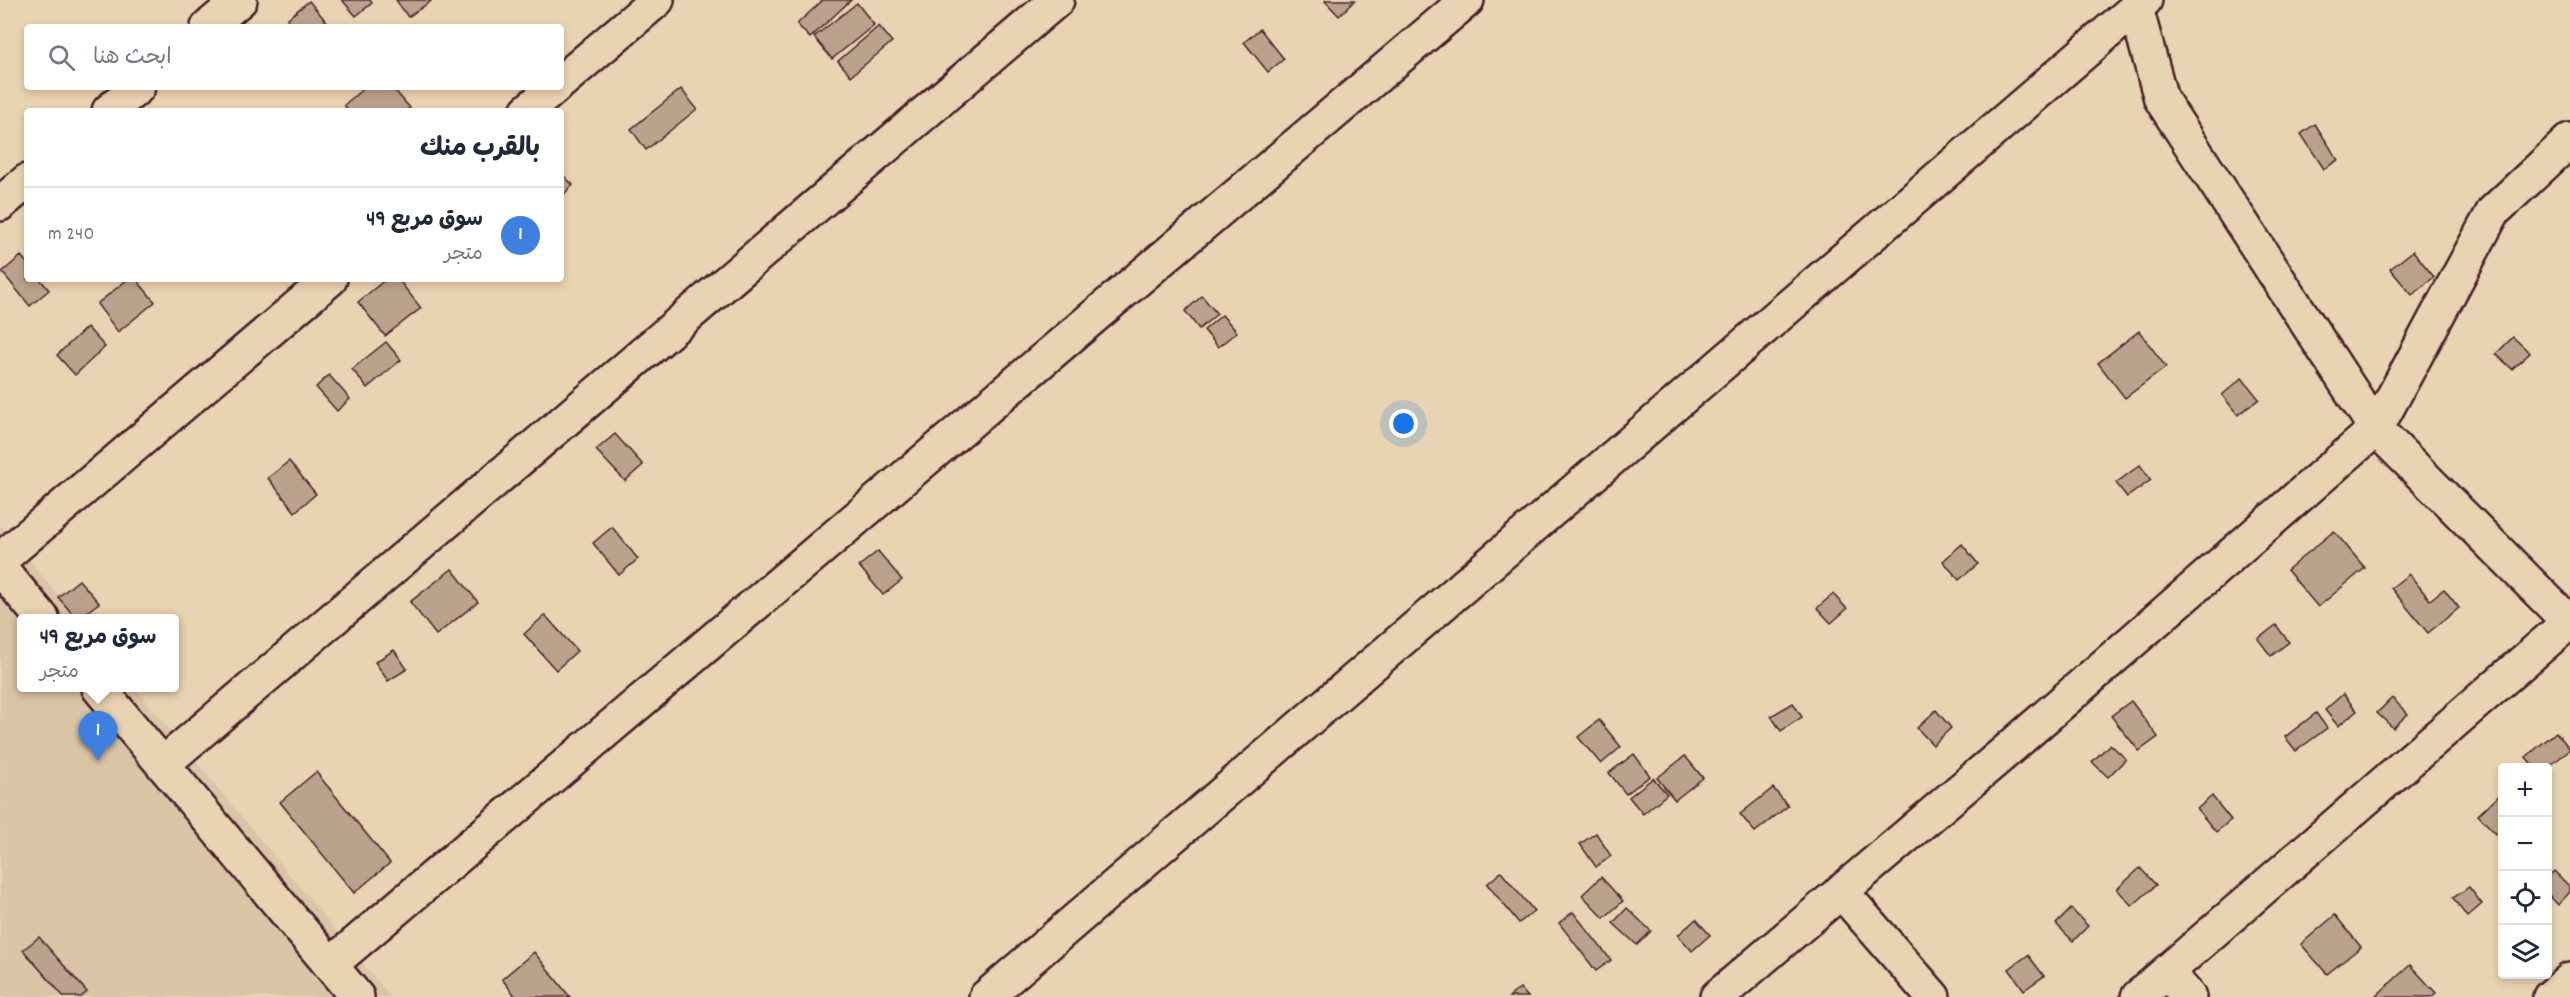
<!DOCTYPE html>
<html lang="ar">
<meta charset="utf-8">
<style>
:root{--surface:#fff;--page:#f2f2f3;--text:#1f2937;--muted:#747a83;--line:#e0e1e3;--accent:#ea580c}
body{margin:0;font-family:Dekko,"Playpen Sans Arabic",sans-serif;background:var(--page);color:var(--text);direction:rtl}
.controls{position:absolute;right:18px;bottom:18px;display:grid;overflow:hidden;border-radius:6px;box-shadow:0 3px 9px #0003}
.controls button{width:54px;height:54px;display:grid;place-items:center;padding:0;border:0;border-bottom:2px solid var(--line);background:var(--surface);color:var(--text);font:30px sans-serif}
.you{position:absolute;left:1404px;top:424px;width:21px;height:21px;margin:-15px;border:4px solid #fff;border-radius:50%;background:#1a73e8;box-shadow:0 0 0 9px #1a73e833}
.badge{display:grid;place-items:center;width:39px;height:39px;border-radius:50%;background:var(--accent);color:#fff;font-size:20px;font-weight:700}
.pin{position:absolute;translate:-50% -50px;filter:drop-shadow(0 2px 3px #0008)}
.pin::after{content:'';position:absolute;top:32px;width:21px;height:18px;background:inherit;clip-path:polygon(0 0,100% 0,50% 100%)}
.popup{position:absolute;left:17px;top:614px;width:162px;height:78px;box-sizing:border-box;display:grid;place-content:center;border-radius:6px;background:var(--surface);filter:drop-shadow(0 2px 4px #0005);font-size:20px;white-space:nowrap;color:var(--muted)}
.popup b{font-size:22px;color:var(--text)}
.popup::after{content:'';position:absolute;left:50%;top:100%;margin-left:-12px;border:12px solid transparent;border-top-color:var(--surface)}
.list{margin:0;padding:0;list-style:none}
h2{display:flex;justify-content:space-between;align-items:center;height:78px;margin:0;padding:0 24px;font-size:26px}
h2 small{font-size:20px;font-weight:400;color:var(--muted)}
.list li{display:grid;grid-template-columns:39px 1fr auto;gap:18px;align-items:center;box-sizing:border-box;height:96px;padding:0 24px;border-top:2px solid var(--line)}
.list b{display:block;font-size:22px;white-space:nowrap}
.list p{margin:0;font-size:20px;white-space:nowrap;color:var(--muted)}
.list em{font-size:20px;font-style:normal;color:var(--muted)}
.icon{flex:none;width:33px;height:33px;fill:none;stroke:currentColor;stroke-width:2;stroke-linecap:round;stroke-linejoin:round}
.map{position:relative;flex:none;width:2570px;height:997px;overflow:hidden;direction:ltr}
.search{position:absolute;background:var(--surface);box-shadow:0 3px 9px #0003;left:24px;top:24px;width:540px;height:66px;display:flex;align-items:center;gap:15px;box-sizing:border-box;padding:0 21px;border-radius:6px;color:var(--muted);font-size:22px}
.panel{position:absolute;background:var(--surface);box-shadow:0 3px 9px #0003;left:24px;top:108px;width:540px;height:174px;border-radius:6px;direction:rtl}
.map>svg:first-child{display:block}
</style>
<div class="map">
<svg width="2570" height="997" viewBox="0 0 2570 997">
<rect width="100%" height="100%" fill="#e8d4b2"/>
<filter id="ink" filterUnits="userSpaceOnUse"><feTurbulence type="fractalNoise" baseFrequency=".0167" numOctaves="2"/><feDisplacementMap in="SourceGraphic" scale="12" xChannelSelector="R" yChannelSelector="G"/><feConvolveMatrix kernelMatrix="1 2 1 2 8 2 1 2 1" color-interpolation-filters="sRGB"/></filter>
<g filter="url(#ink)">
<path fill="#dac5a7" d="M0 525 77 618H21V688H135L391 997H0Z"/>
<g fill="#bba28d" stroke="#4a1f2b" stroke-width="1.5">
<path d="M342 0H370L372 3 356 16Z"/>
<path d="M396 0H431V1L408 17Z"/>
<path d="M823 0H851L810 38 797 24Z"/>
<path d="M1355 0 1339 16 1325 1 1326 0Z"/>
<path d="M309 1 331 27H293L287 19Z"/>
<path d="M857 3 874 25 832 59 814 37Z"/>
<path d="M879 26 892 42 851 76 838 61Z"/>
<path d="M1260 29 1284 59 1268 72 1244 42Z"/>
<path d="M365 87H392L410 108 406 111H349L344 105Z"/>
<path d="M681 89 697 109 646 150 631 129Z"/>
<path d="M2315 124 2338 160 2324 169 2301 134Z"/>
<path d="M561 173 573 185 561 197Z"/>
<path d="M2413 251 2434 277 2412 295 2390 269Z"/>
<path d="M21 256 27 263V279H40L49 290 30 306 2 272Z"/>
<path d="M128 279H136L155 302 118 332 97 304Z"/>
<path d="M386 279H398L421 308 385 336 358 302Z"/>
<path d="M1202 296 1217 314 1199 329 1185 311Z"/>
<path d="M1222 315 1237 332 1218 347 1204 330Z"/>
<path d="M87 327 105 347 75 375 57 355Z"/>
<path d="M2139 331 2166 367 2125 398 2098 363Z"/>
<path d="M2513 337 2530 353 2512 369 2496 354Z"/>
<path d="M386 342 401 360 367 388 352 369Z"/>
<path d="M329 375 350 399 337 411 316 387Z"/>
<path d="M2242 378 2259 399 2238 415 2222 395Z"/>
<path d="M615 434 643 465 625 481 596 450Z"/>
<path d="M289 461 316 494 295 512 268 478Z"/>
<path d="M2140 465 2151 480 2127 497 2116 483Z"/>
<path d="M612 527 638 559 619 575 593 543Z"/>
<path d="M2334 531 2365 568 2318 607 2287 570Z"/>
<path d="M1962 544 1978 564 1959 580 1943 561Z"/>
<path d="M878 551 902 580 883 595 859 566Z"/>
<path d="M452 569 478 602 436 635 410 602Z"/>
<path d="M2409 574 2430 600 2444 589 2459 608 2428 633 2391 588Z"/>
<path d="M79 580 99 603 79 618H76L58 597Z"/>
<path d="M1833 594 1847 609 1831 623 1817 608Z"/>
<path d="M545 615 577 651 556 670 524 634Z"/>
<path d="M2276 625 2289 642 2271 656 2258 639Z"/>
<path d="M394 650 407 669 388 681 375 662Z"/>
<path d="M2343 694 2357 711 2338 726 2325 710Z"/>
<path d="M2392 698 2408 714 2393 728 2377 713Z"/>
<path d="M2131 701 2158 737 2139 751 2111 716Z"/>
<path d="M1793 703 1802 717 1781 731 1771 716Z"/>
<path d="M1936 710 1951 728 1933 745 1917 728Z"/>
<path d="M2316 713 2327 728 2296 751 2285 737Z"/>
<path d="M1599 720 1621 747 1601 764 1578 737Z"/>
<path d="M2556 732 2570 749 2548 768H2535L2526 757Z"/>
<path d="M2110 744 2126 759 2108 777 2092 762Z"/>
<path d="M1634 754 1650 776 1626 794 1609 773Z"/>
<path d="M1685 756 1703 778 1675 800 1657 778Z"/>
<path d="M316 772 390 863 354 893 280 802Z"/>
<path d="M1653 778 1667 794 1643 814 1629 797Z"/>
<path d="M1773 788 1788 806 1755 832 1740 814Z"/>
<path d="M2502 792V828L2496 834 2478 815Z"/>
<path d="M2212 796 2231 820 2216 832 2197 809Z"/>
<path d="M1596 833 1611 856 1596 867 1580 844Z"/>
<path d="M2140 868 2156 885 2132 906 2117 889Z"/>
<path d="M2554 871 2570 887V892L2558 905 2548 894V877Z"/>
<path d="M1501 872 1534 911 1519 923 1487 884Z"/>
<path d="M1601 877 1623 901 1604 918 1582 895Z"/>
<path d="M2469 887 2482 904 2467 917 2453 898Z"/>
<path d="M1627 908 1651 931 1637 945 1613 923Z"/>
<path d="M2071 909 2088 926 2073 941 2056 924Z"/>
<path d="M1573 912 1611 960 1596 971 1559 923Z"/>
<path d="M2335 915 2361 947 2327 974 2301 944Z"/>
<path d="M1696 919 1710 935 1692 951 1678 935Z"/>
<path d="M39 937 87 992 81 997H64L23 950Z"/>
<path d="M534 952 570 997H516L502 979Z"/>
<path d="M2028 955 2044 976 2024 990 2009 969Z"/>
<path d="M2410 965 2436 993 2431 997H2375Z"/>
<path d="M1520 988 1528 997H1509Z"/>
</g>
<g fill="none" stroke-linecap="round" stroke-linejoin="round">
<g stroke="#4a1f2b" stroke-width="38">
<g id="minor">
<path d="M2136 8 2161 99 2376 429 2570 623"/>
<path d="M208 27 240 0"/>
<path d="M561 82 657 0"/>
<path d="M109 111 138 87"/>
<path d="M527 111 555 87"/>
<path d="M0 204 27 181"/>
<path d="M0 560 330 279"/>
<path d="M0 568 42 618"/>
<path d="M99 688 357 997"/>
<path d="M163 764 1057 0"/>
<path d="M1841 891 1933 997"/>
<path d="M330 965 1467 0"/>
<path d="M2168 973 2189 997"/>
<path d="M986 997 2145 0"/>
<path d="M1717 997 2004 753 2376 429 2493 212 2570 140"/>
<path d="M2138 997 2569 622"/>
<path d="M2550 997 2570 980"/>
</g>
</g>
<use href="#minor" stroke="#e8d4b2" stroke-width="33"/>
</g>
</g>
</svg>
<div class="controls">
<button>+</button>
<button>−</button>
<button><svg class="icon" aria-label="locate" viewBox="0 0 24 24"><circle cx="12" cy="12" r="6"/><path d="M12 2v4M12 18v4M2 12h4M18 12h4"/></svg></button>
<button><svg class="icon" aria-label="layers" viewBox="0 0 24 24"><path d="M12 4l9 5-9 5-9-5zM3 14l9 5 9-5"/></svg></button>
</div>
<div class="you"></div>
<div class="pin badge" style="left:98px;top:761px;background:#3f7fe0">1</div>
<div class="popup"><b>سوق مربع 49</b>متجر</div>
<div class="search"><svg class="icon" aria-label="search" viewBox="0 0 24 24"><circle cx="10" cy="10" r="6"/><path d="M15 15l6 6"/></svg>ابحث هنا</div>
<section class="panel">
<h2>بالقرب منك<small></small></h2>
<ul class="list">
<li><span class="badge" style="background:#3f7fe0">1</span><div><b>سوق مربع 49</b><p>متجر</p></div><em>240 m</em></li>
</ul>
</section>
</div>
